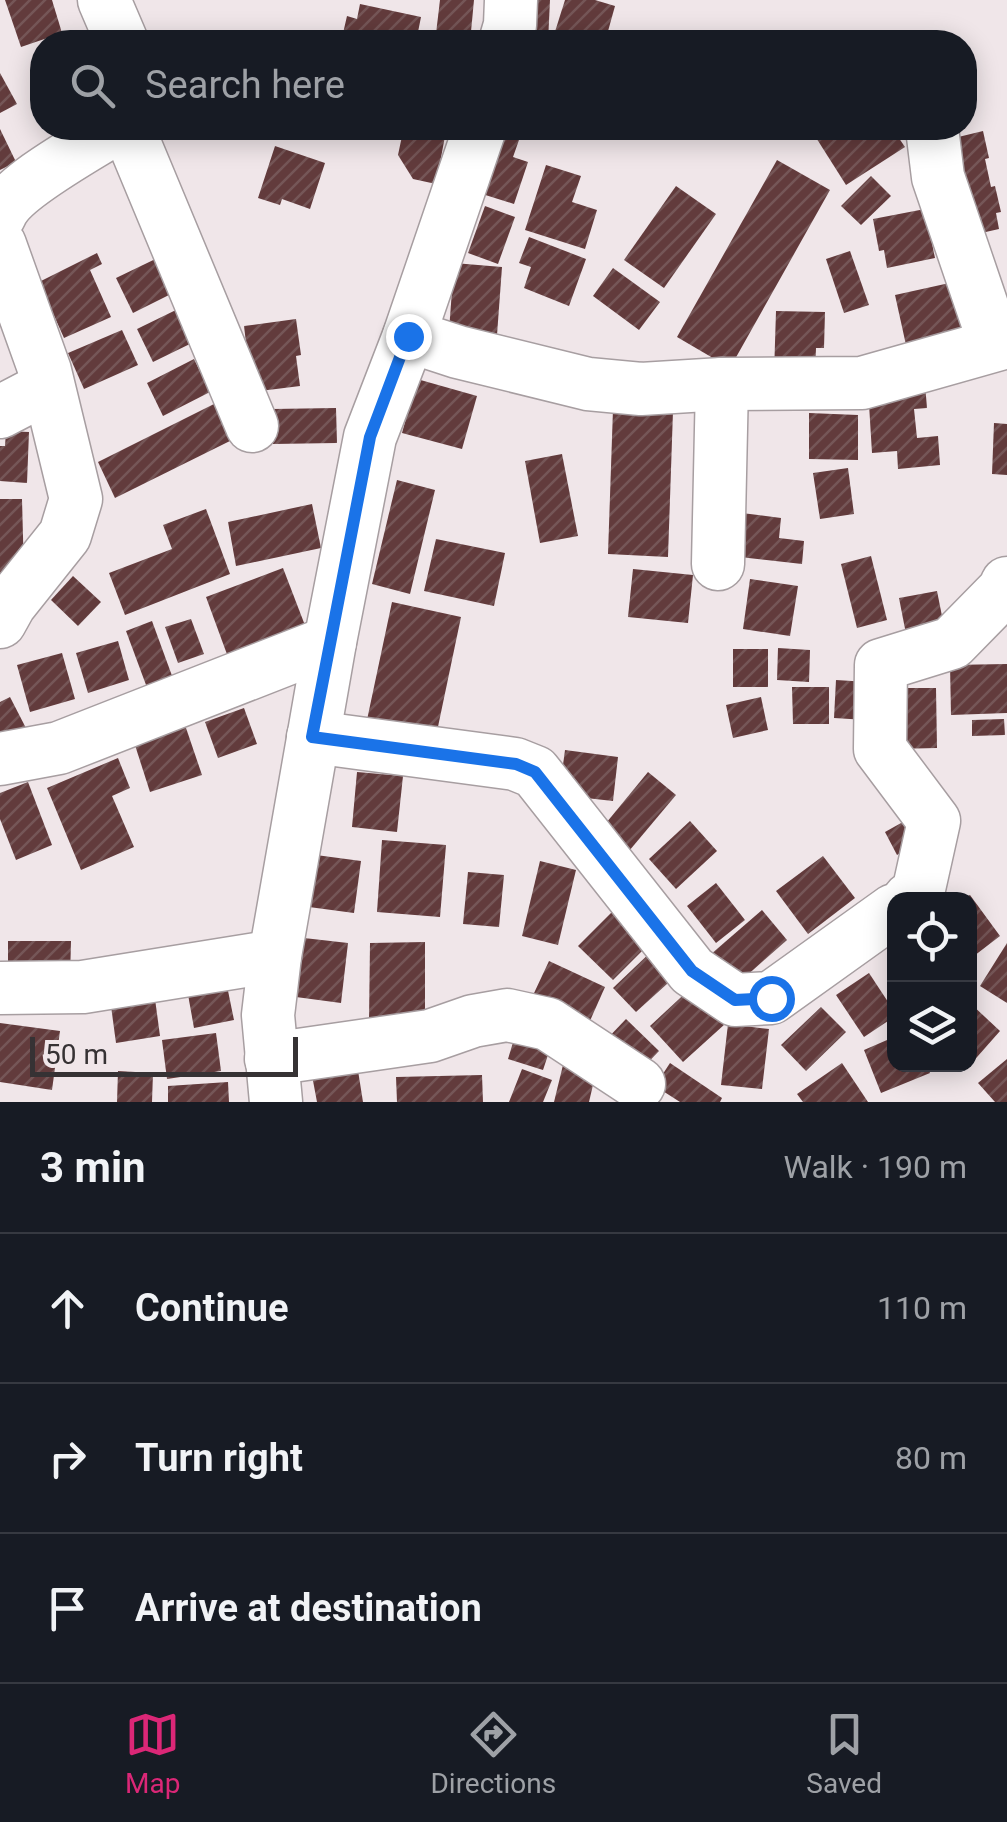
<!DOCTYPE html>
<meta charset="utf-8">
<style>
:root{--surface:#171b24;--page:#20242c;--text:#f1f3f6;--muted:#9ea1a6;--line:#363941;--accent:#db2777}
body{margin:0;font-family:Roboto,sans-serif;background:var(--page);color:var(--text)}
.controls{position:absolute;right:30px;bottom:30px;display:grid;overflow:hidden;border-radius:20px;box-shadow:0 5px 25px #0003}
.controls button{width:90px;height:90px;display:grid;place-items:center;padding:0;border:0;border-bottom:2px solid var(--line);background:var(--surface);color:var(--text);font:50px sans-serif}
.scale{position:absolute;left:30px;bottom:25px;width:268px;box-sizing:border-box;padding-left:10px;border:5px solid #363234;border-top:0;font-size:28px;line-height:35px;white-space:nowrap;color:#363234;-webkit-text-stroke:8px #f0e6e9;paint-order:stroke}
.stop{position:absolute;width:30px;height:30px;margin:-22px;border:8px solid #1a73e8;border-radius:50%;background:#fff}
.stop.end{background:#1a73e8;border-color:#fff;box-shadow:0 2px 10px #0008}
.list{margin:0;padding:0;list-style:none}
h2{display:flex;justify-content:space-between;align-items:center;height:130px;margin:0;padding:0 40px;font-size:42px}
h2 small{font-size:32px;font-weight:400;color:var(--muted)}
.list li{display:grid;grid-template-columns:65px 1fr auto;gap:30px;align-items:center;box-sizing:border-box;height:150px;padding:0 40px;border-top:2px solid var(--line)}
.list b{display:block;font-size:38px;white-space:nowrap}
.list em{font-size:32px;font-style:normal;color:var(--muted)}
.icon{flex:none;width:55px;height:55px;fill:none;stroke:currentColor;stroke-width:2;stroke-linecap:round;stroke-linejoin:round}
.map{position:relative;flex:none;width:1007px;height:1102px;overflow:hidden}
.search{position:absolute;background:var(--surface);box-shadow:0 5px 25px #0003;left:30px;right:30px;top:30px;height:110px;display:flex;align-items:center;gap:25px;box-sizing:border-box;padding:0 35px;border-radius:40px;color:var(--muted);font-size:38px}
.sheet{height:580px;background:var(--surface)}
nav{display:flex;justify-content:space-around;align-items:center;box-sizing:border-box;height:140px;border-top:2px solid var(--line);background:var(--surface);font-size:28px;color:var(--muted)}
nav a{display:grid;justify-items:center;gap:5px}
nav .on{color:var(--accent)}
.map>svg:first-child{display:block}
</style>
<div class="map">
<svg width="1007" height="1102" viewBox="0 0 1007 1102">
<defs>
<pattern id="building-hatch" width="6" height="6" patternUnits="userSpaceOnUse" patternTransform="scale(2.5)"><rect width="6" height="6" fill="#623b3c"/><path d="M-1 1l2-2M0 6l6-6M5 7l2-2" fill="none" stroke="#755657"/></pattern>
</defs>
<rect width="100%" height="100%" fill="#f0e6e9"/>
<g fill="url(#building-hatch)">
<path d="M5 0H52L62 33 21 47Z"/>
<path d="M440 0H474L470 42H435Z"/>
<path d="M528 0H550L548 42H526Z"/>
<path d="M565 0H595L615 6 605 42H567L553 38Z"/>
<path d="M360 4 421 17 416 42H341L347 16 357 19Z"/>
<path d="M0 73 17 104 0 113Z"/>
<path d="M42 74V105L30 79Z"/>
<path d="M370 128H445L446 131 436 184 413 179 398 155 402 136Z"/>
<path d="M828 128H892L905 147 846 185 815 136Z"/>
<path d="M0 129 16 162 0 170Z"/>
<path d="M983 131 989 158 985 159 991 187 995 186 1001 212 996 213 999 229 968 236 946 140Z"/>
<path d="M499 134 519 140 513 157 528 162 514 204 479 193Z"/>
<path d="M275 146 325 163 310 209 282 199 280 205 258 198Z"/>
<path d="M777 160 830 190 730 368 677 337Z"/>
<path d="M546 165 581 176 572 202 597 210 585 249 525 230Z"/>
<path d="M871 176 891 196 861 225 841 206Z"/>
<path d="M676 186 716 214 664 288 624 260Z"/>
<path d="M485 206 515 217 498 264 468 253Z"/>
<path d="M925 209 935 258 887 268 884 250 879 251 873 219Z"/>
<path d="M529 237 586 259 569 306 524 288 531 267 519 263Z"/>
<path d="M172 251 189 285 133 313 116 278Z"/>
<path d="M850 251 869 305 844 313 826 259Z"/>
<path d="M97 253 102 264 90 270 111 317 64 338 39 282Z"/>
<path d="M454 263 502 267 497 335 449 331Z"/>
<path d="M613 268 660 302 639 330 593 296Z"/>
<path d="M954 282 965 331 906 345 895 295Z"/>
<path d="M180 308 196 341 153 362 137 329Z"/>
<path d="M776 311 825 312 824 348H816L815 374H774Z"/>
<path d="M296 319 301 355 296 356 300 386 252 392 244 326Z"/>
<path d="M122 330 138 365 84 389 68 353Z"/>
<path d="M194 359 210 392 163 416 147 383Z"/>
<path d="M417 379 477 396 462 449 402 433Z"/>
<path d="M925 384 927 408 914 409 917 438 938 436 940 465 898 469 897 451 872 453 868 388Z"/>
<path d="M220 401 238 437 115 498 98 462Z"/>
<path d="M336 408 337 443 273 444 272 409Z"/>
<path d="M613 409 673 411 668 557 608 554Z"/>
<path d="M809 413 858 415V460L809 459Z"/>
<path d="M994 423 1007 424V475L992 474Z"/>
<path d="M6 431 29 432 27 483 0 481V446H5Z"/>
<path d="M562 454 578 536 540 543 525 461Z"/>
<path d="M848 468 854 514 820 519 813 473Z"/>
<path d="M397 480 435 490 410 594 372 584Z"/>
<path d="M0 499H22L24 574H0Z"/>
<path d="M312 504 321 548 236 566 228 522Z"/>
<path d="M206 509 230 574 125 615 109 573 172 549 163 525Z"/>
<path d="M742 513 781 518 779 538 804 541 802 564 731 556Z"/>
<path d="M436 539 505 553 494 606 424 591Z"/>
<path d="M871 556 887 620 857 628 841 564Z"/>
<path d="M283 568 306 628 228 657 206 597Z"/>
<path d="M633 569 693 575 688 623 628 617Z"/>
<path d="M73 576 101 602 78 626 51 600Z"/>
<path d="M750 579 798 586 790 636 743 629Z"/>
<path d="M937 591 945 631 907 639 899 598Z"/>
<path d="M392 602 461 617 435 741 364 734Z"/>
<path d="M191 619 204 654 178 663 165 627Z"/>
<path d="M152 621 175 684 149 693 126 631Z"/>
<path d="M118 641 129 680 88 693 76 653Z"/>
<path d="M778 648 810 650 809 682 777 680Z"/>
<rect x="733" y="649" width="35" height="38"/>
<path d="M62 653 75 699 30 712 17 665Z"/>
<path d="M1007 664V713L951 715 950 665Z"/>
<path d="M836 680 868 682 866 720 834 718Z"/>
<path d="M792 687H829V724H793Z"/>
<path d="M893 688H936L937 748 894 749Z"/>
<path d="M10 697 28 732 0 747V702Z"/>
<path d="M761 697 768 730 733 738 726 705Z"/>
<path d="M244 708 257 744 218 758 205 722Z"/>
<path d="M1004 719 1005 735 972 736V720Z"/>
<path d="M185 725 202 775 150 792 134 742Z"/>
<path d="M565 750 618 757 613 801 559 795Z"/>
<path d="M118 758 130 788 112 796 134 847 81 870 47 788Z"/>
<path d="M357 772 403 776 397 832 352 827Z"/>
<path d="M648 772 676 795 629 851 602 828Z"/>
<path d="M28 782 52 845 16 860 0 819V793Z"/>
<path d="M910 818 923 839 897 855 885 832Z"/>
<path d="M690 821 717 851 676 889 649 859Z"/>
<path d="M382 840 446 845 440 917 377 912Z"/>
<path d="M316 855 361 861 354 913 309 907Z"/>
<path d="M823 856 855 898 808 934 776 891Z"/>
<path d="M540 861 576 870 558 945 522 936Z"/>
<path d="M468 872 504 875 499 927 463 924Z"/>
<path d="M716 883 745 920 716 943 687 906Z"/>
<path d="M970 895 1000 936 970 959V899H963Z"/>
<path d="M762 910 787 940 736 985 710 955Z"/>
<path d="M612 912 647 946 613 980 578 946Z"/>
<path d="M304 938 348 943 341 1003 296 997Z"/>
<path d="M8 941H71L70 979H8Z"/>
<path d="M425 942V1022H369L370 943Z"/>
<path d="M1007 943V1003L980 986Z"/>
<path d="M654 949 678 974 636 1012 613 988Z"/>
<path d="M549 961 605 987 585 1032 528 1006Z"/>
<path d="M869 973 894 1011V1017L864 1037 836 995Z"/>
<path d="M226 981 234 1020 194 1028 187 989Z"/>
<path d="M153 984 160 1036 116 1043 109 991Z"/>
<path d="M692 987 725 1024 683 1062 650 1026Z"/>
<path d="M970 1003 1000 1031 970 1065Z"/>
<path d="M821 1007 846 1032 806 1071 781 1045Z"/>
<path d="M626 1019 659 1051 637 1074 604 1042Z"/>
<path d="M0 1023 60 1031 52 1090 0 1082Z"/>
<path d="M728 1024 769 1029 762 1089 721 1085Z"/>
<path d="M518 1026 554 1037 543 1070 508 1059Z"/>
<path d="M216 1033 221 1071 167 1079 162 1040Z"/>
<path d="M894 1037V1064H926L930 1073 881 1093 864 1050Z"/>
<path d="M356 1058 363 1102H317L310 1065Z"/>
<path d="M1007 1059V1102H995L978 1083Z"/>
<path d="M670 1063 722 1098 720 1102H680L655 1086Z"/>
<path d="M842 1063 868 1102H803L797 1094Z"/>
<path d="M563 1065 596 1072 589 1102H554Z"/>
<path d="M522 1069 552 1080 543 1102H509Z"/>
<path d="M118 1071 153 1073 152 1102H117Z"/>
<path d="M482 1075 483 1102H397L396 1077Z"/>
<path d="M228 1082 229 1102H168V1086Z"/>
</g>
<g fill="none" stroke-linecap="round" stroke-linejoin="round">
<g stroke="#a79ea1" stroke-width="55">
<g id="minor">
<path d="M104 0 122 42"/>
<path d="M505 42 510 25 511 0"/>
<path d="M128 128 252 426"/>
<path d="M932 128 938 177 995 344"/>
<path d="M0 215C11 187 88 146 116 128"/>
<path d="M0 245 45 371 76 499 65 535 10 604 0 622"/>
<path d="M409 336 458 352 588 384 641 389 722 384 862 383 1007 342"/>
<path d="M0 412 48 387"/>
<path d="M718 564 722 384"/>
<path d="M313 737 515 764 535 772 692 971 735 1000 771 998 894 910"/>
<path d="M0 759 59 748 330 642"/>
<path d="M909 899 918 893 934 821 880 749 881 665 952 643 1004 590 1007 583"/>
<path d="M0 988 83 987 275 956"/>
<path d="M271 1059 430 1036 473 1021 507 1015 548 1024 639 1084"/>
<path d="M276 1102 268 1015 275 956 330 642 370 437 409 336 480 128"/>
</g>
</g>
<use href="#minor" stroke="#fff" stroke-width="52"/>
</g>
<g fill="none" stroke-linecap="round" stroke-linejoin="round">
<path stroke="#1a73e8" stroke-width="12" d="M408 336 370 437 312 737 516 764 535 772 692 971 735 1000 771 998"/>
</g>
</svg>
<div class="controls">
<button><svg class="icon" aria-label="locate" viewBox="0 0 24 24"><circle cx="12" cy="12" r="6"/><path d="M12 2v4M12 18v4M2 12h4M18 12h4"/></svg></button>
<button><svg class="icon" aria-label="layers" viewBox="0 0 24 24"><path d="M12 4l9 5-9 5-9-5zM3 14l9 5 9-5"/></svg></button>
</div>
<div class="scale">50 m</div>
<div class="stop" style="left:771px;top:998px"></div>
<div class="stop end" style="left:408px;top:336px"></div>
<div class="search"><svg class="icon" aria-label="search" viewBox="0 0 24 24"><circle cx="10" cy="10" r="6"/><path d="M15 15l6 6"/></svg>Search here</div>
</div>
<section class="sheet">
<h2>3 min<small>Walk · 190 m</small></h2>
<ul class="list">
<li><svg class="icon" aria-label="ahead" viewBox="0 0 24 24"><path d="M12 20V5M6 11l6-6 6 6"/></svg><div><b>Continue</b></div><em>110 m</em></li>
<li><svg class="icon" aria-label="right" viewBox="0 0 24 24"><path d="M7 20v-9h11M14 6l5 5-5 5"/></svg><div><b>Turn right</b></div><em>80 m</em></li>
<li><svg class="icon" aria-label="arrive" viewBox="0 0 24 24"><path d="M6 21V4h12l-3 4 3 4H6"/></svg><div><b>Arrive at destination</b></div></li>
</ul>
</section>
<nav>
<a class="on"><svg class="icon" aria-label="map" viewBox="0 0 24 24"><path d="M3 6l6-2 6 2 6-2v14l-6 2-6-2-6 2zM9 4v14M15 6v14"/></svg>Map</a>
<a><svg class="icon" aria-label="directions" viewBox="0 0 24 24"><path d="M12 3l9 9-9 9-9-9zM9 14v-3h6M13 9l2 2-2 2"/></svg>Directions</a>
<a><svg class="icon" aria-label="saved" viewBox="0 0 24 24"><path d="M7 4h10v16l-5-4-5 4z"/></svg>Saved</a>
</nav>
